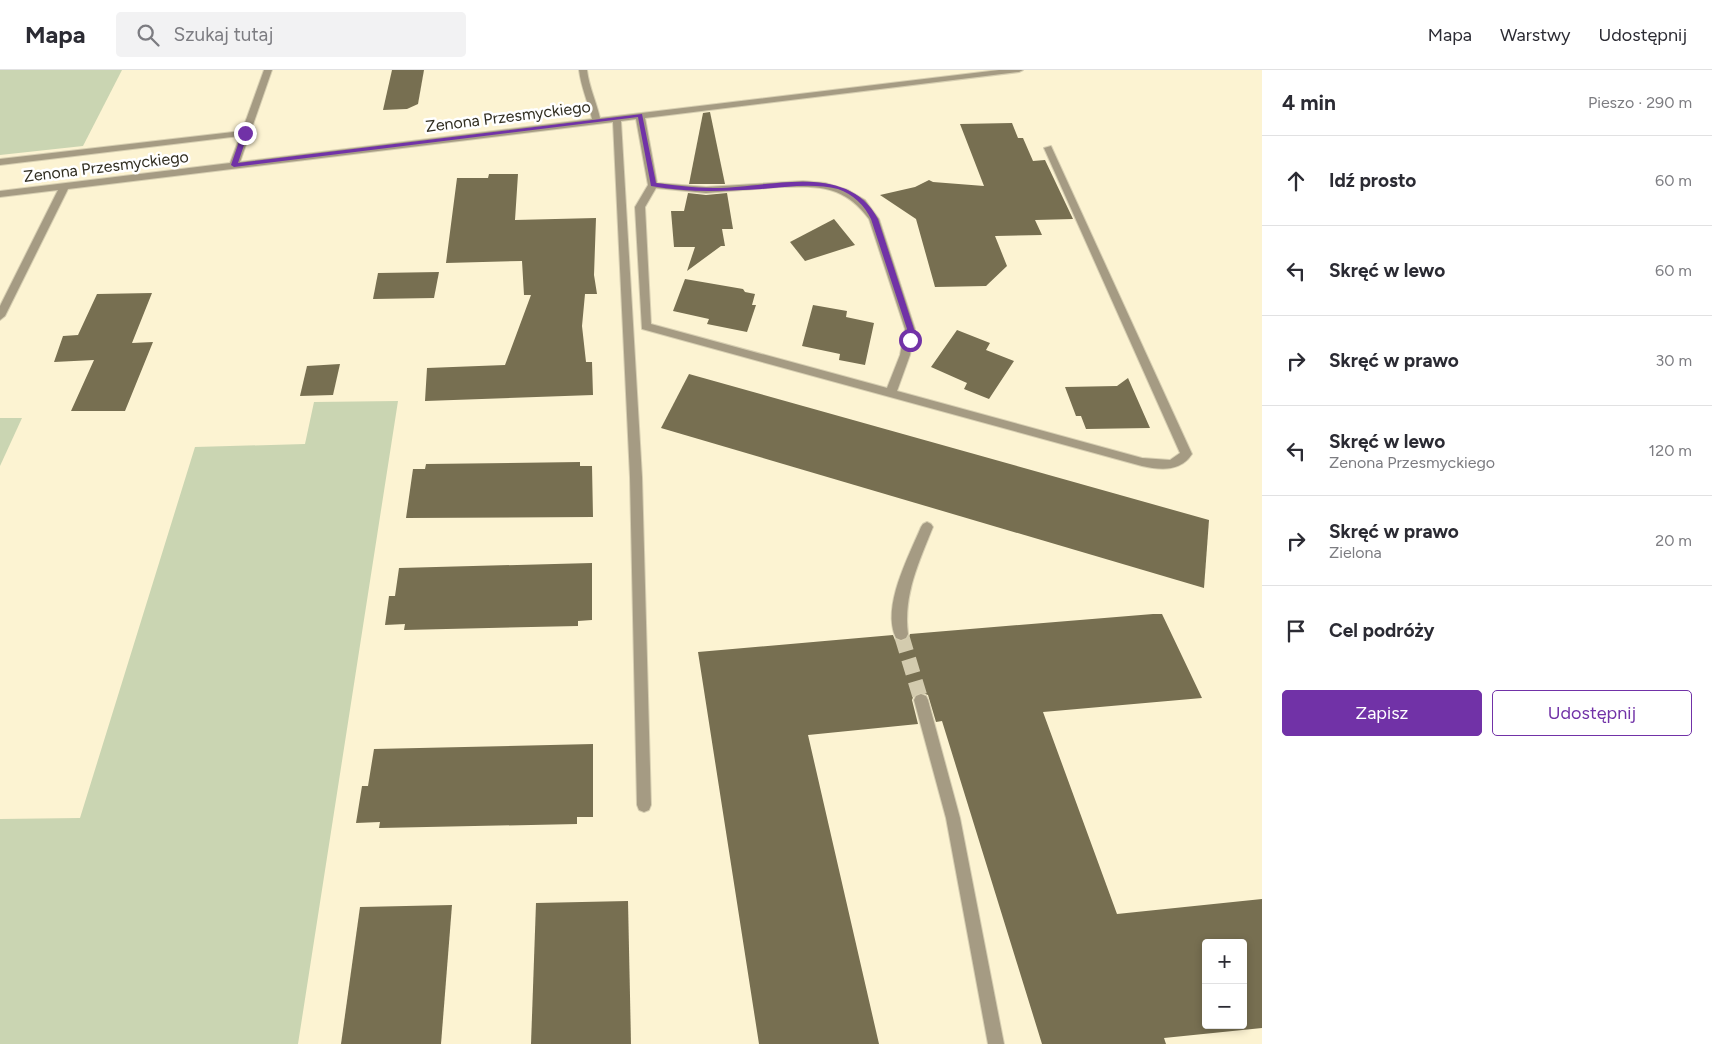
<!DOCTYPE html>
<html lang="pl">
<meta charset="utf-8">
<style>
:root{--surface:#fff;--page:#f2f2f3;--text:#2b2b33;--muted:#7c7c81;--line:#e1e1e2;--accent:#7132a7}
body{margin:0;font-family:Figtree,sans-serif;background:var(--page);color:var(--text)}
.controls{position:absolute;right:15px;bottom:15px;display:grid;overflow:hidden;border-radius:5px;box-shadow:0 2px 8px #0003}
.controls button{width:45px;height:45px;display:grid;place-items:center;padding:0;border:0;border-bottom:1px solid var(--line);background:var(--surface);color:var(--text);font:25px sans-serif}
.stop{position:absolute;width:15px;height:15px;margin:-11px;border:4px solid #7132a7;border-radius:50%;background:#fff}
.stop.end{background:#7132a7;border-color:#fff;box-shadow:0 1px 5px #0008}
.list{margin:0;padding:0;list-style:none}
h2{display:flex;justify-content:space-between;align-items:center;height:65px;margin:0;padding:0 20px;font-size:21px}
h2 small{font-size:16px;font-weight:400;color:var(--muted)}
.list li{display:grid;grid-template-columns:32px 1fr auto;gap:15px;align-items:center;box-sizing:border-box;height:90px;padding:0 20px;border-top:1px solid var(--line)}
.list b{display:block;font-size:19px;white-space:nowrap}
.list p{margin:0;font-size:16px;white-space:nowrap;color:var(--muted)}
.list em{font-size:16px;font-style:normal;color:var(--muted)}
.actions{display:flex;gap:10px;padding:15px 20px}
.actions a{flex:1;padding:11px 0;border:1px solid var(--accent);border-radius:5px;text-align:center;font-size:18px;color:var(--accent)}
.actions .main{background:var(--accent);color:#fff}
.icon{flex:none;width:28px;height:28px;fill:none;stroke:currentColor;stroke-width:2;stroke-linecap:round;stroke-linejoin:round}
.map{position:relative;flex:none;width:1262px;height:974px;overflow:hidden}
header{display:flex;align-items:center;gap:30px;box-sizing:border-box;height:70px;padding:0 25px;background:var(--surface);border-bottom:1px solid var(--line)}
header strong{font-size:24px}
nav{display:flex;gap:28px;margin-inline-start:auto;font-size:18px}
.search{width:350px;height:45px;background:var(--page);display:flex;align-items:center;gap:12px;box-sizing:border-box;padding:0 18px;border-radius:5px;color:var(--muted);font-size:19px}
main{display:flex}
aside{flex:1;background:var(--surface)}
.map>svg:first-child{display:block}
</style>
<header>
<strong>Mapa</strong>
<div class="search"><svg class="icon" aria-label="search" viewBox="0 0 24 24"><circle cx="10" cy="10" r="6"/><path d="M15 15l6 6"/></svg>Szukaj tutaj</div>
<nav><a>Mapa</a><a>Warstwy</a><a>Udostępnij</a></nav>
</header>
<main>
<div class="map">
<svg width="1262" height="974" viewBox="0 0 1262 974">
<rect width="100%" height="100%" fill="#fcf3d2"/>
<g fill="#cad5b2">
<path d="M0 0H122L83 76 0 85Z"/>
<path d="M398 331 298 974H0V749L80 748 195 377 305 374 314 332Z"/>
<path d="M0 348H22L0 396Z"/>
</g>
<g fill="#776f51" fill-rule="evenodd">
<path d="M392 0H424L418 34 407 39 383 40Z"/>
<path d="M710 42 725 114H689L703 43Z"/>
<path d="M1012 53 1018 68H1023L1033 91 1045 90 1073 149 1035 150 1042 165 995 166 1007 196 986 216 935 217 916 149 880 125 915 117 929 110 933 112 984 116 960 54Z"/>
<path d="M489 104H518L515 150 596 148 594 205 597 224H585L582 256 586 292H592L593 325 425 331 427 298 505 295 531 225H524L522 191 446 193 457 108H488Z"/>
<path d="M688 123 706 125 727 123 733 159H722L725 176H721L687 201 695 177H674L671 141H684Z"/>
<path d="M834 149 855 175 805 191 790 172Z"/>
<path d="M439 202 434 228 373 229 378 203Z"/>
<path d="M685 209 743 219 745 222 755 224 752 235H756L747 262 707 254 709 249 673 241Z"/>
<path d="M152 223 132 273 153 272 125 341H71L94 290 54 292 63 266 78 265 97 224Z"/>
<path d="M813 235 847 241 846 247 874 253 865 295 839 290 840 284 802 276Z"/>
<path d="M957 260 990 273 986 280 1014 291 989 329 964 319 967 313 931 297Z"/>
<path d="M340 294 333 325 300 326 307 296Z"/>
<path d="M689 304 1209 450 1204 518 661 358Z"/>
<path d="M1128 308 1150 358 1086 359 1081 346H1076L1065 317 1117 316Z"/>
<path d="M580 392V396H592L593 447 406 448 413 399H425L426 394Z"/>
<path d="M592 493V550L578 551V556L404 560 405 554 385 555 389 526H395L399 498Z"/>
<path d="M1153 544H1162L1202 628 1043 642 1117 844 1262 829V958L1164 968 1166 974H1042L942 651 936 652 928 625 920 622 914 625 912 630 918 654 808 665 879 974H759L698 582 893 565 895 570 902 572 908 569 910 564ZM1206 873H1243V955H1206Z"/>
<path d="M593 674V747H577V754L379 758 380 752 356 753 362 716H368L374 679Z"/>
<path d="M628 831 631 974H531L536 833Z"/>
<path d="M452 835 441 974H341L360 837Z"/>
</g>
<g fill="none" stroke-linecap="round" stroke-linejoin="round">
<path stroke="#d3cbae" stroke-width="12" stroke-dasharray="12 5.5" stroke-linecap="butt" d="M901 564 902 569"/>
<path stroke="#d3cbae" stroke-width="15" stroke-dasharray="15 8" stroke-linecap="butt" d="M902 567 921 630"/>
<g stroke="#d7cfb2" stroke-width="2">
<g id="minor">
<path d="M264 0H272L240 92 592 49C588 32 581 17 579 0H587C589 17 596 31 600 48L999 0H1023L1019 2 645 48 657 113 706 117 803 111 825 113 848 120 865 130 879 149 915 259 910 285 897 321 1142 388 1170 390 1180 383 1044 78 1051 76 1192 384C1181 402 1160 400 1142 396L642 259 635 137 648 115 636 49 621 51 642 407 651 735 649 740 644 742 639 740 637 735 630 407 613 52 68 119 5 246 0 250V236L58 120 0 127V121L230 93 240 66 0 95V89L242 61ZM779 117C819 116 844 115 869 149L905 259 900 285 887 318 651 254 645 137 656 118 706 123Z"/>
<path d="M927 452 931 454 933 457C919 492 903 525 908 564L906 568 901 570 896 568C881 537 909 486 921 457L923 454Z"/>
<path d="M921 624 926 626 928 630 960 748 1004 974H988L946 748 914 630 916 626Z"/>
</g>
</g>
<use href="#minor" fill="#a59b83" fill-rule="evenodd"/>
</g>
<path fill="#7132a7" d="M642 44 656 113C674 115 694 118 713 118 765 119 847 90 878 149L914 259 912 272 906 270 907 259 871 149C865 136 853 124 838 119 814 113 786 117 762 119 725 121 688 123 651 116L638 47 234 97 231 95 242 63 245 62 248 63 238 93Z"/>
<g text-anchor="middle" stroke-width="5" stroke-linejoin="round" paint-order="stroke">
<g font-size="16" fill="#302d20" stroke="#fff">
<text transform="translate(508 46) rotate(-7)" y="6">Zenona Przesmyckiego</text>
<text transform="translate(106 96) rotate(-7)" y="6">Zenona Przesmyckiego</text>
</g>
</g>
</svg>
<div class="controls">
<button>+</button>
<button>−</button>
</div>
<div class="stop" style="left:910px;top:270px"></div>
<div class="stop end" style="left:245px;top:63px"></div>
</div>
<aside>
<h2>4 min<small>Pieszo · 290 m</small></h2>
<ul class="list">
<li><svg class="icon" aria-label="ahead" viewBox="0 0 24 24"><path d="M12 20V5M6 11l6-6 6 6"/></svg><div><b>Idź prosto</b></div><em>60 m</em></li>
<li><svg class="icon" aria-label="left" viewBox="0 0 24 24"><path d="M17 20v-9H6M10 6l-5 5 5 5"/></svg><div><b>Skręć w lewo</b></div><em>60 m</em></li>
<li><svg class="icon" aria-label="right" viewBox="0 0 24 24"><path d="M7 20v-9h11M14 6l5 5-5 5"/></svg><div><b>Skręć w prawo</b></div><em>30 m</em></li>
<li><svg class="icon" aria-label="left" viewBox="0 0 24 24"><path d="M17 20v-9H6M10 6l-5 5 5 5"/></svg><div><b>Skręć w lewo</b><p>Zenona Przesmyckiego</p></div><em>120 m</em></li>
<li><svg class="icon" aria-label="right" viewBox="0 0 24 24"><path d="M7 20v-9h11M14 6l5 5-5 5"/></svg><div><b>Skręć w prawo</b><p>Zielona</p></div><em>20 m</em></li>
<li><svg class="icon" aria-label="arrive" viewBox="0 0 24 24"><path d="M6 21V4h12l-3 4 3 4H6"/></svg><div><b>Cel podróży</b></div></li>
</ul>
<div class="actions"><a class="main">Zapisz</a><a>Udostępnij</a></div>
</aside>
</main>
